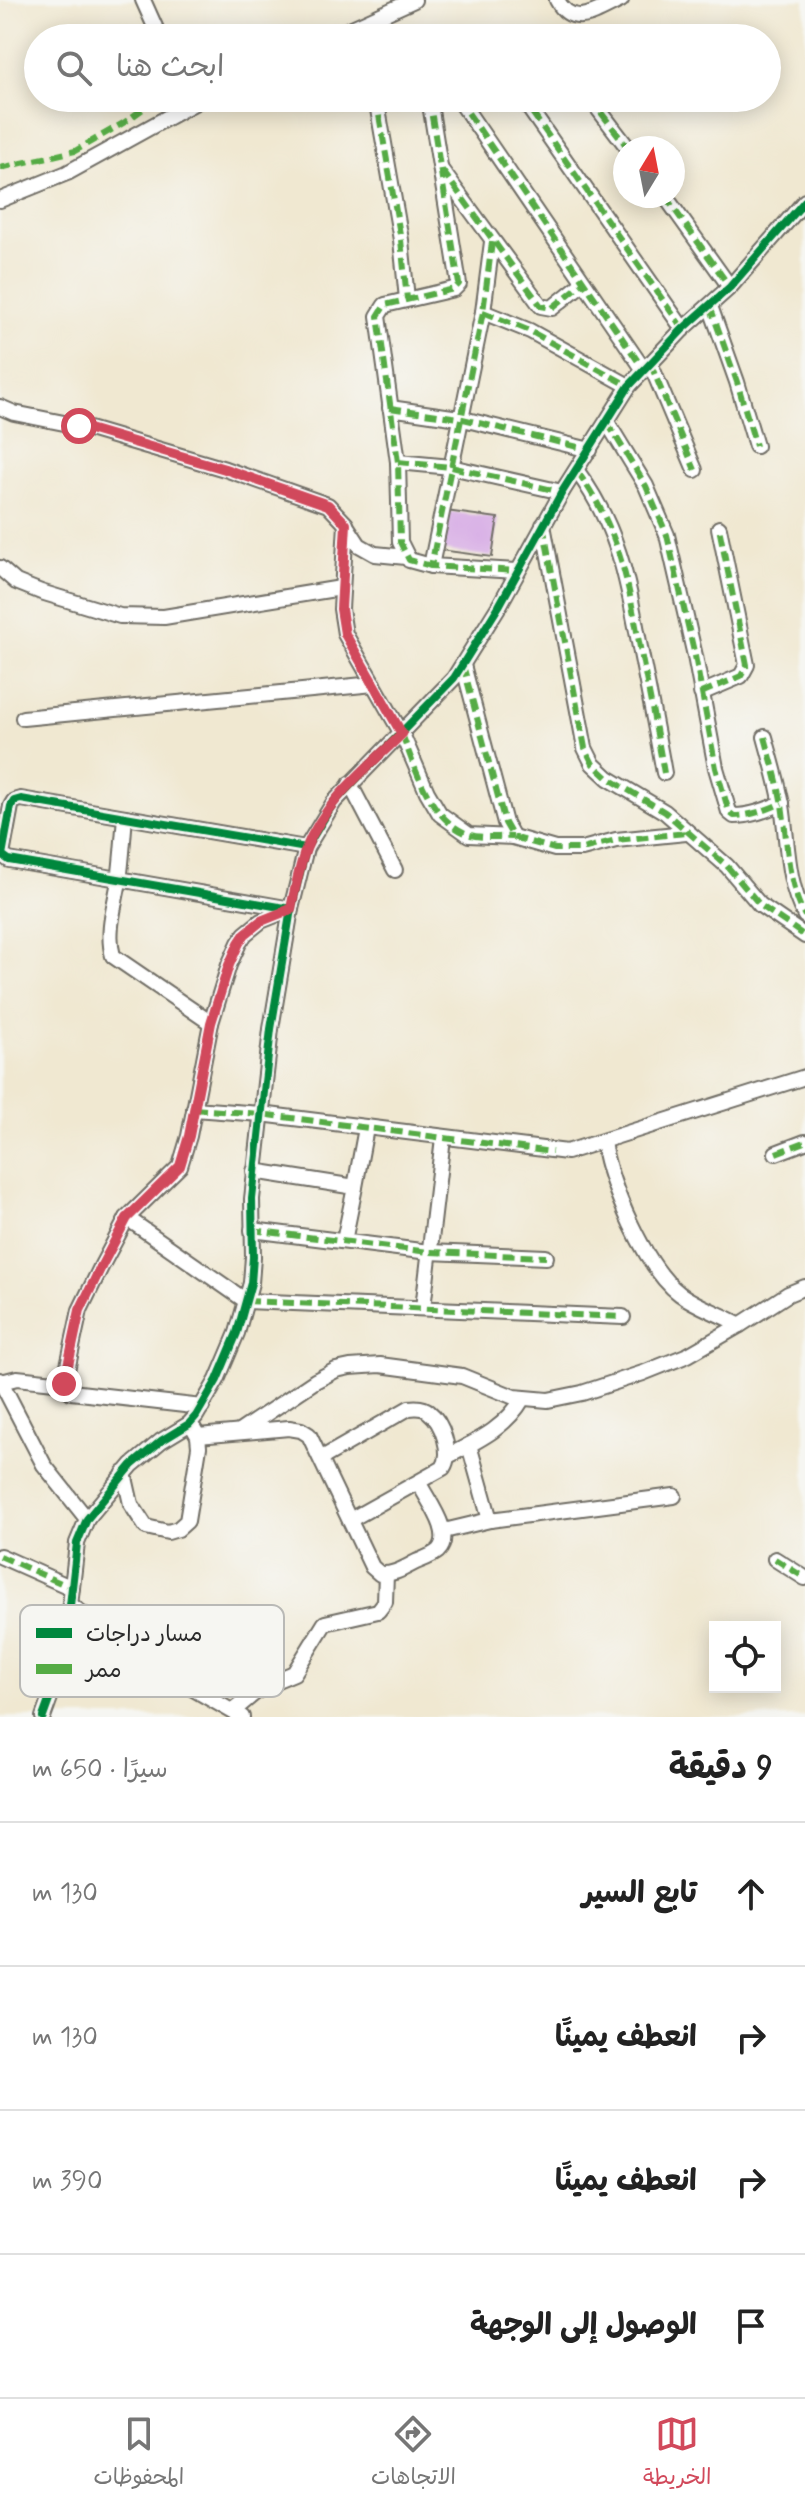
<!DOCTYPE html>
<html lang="ar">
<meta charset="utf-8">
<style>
:root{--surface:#fff;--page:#f6f6f6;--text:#222;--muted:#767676;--line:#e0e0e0;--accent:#d1495b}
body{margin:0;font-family:Mynerve,"Playpen Sans Arabic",sans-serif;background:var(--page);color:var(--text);direction:rtl}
.controls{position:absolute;right:24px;bottom:24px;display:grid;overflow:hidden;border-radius:0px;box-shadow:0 4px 20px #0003}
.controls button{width:72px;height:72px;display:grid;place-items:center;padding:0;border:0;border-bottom:2px solid var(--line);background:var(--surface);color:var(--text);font:40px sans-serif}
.compass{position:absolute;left:613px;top:136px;width:72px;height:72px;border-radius:50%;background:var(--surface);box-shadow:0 4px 20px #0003;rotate:10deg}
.stop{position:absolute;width:24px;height:24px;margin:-18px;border:6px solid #d1495b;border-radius:50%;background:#fff}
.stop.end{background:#d1495b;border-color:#fff;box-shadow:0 2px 8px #0008}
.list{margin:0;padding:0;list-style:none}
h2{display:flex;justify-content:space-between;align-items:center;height:104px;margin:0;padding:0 32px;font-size:34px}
h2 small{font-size:26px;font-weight:400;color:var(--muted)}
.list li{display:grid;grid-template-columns:52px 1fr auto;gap:24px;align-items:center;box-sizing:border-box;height:144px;padding:0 32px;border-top:2px solid var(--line)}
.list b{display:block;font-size:30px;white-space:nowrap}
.list em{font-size:26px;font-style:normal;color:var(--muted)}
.icon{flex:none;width:44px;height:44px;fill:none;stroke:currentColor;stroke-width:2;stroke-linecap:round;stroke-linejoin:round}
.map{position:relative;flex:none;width:805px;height:1717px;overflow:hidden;direction:ltr}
.search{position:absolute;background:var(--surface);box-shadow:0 4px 20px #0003;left:24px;right:24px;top:24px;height:88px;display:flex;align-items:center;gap:20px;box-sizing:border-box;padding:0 28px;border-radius:44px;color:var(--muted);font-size:30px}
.sheet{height:680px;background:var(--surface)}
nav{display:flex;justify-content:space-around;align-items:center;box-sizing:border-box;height:112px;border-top:2px solid var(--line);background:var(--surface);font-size:22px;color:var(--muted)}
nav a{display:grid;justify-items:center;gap:4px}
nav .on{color:var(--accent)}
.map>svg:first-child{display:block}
</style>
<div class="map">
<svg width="805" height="1717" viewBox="0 0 805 1717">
<rect width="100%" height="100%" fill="#f6f6f2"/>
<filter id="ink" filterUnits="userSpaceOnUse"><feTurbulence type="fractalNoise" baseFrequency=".0125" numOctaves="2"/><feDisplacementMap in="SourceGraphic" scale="16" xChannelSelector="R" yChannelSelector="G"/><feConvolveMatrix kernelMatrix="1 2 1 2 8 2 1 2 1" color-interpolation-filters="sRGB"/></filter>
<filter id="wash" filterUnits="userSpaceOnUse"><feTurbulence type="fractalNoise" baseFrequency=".006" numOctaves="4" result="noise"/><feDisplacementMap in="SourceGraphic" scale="32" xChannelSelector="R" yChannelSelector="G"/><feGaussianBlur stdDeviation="1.8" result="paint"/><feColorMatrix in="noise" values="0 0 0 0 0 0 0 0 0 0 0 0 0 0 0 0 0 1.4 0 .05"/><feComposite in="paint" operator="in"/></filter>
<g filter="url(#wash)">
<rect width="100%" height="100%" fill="#f0e8d1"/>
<g id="blocks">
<path fill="#d4a5e4" d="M446 511 498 518 492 557 440 550Z"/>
</g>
</g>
<g filter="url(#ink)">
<use href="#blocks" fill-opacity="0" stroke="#706d65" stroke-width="2"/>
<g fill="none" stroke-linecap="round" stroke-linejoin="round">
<g stroke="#706d65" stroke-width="18">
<g id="minor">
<path d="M143 0 160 38"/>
<path d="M557 0C573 30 597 11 621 0"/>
<path d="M330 38 414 0"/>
<path d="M376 98 401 240 407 299"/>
<path d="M429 98 459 284 454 289 385 305 378 316 398 462 400 542 409 560 431 566"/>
<path d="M458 98 644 370"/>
<path d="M522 98 683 329"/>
<path d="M590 98 628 148"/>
<path d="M442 171 541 306 552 308 583 283"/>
<path d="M665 196 730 287"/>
<path d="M0 200 67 173 203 98"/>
<path d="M492 242 483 312 431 566 517 571"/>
<path d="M710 306 737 382 756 446"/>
<path d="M483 312 530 331 629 386"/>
<path d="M650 363 695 470"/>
<path d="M0 407 14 413 79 426 225 469 328 505 344 522 359 545 375 554 406 557"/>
<path d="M390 408 459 418 590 450"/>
<path d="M607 422 646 486 667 535 695 656 716 768 729 812 734 816C751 816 766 810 782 803"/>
<path d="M398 462 451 467 562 492"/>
<path d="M577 471C620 530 628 583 641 653 649 693 657 733 664 773"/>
<path d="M346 524 341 609 345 634 402 734 427 792 440 814 469 835 513 837"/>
<path d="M543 525 585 748 593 764 608 778 665 812 727 866 760 905 805 936"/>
<path d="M0 568 16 582 41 592 120 616 164 617 341 588"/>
<path d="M463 665 505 823 513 837 555 849H582L616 840 686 833"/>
<path d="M701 693 741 676 747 665 719 528"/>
<path d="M23 718 374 684"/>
<path d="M765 737C771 759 778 782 782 805 788 843 786 881 805 916"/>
<path d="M350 784 395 870"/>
<path d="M125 817C123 838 122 859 119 881 115 905 106 932 113 956L211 1023"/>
<path d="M286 908 9 860 2 855 11 806 14 801 21 799 306 848"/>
<path d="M194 1109 261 1114 567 1152 805 1077"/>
<path d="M603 1142C610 1185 645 1268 680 1294 698 1307 721 1314 740 1325L788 1294 805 1287"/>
<path d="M776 1153 805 1142"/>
<path d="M254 1171 355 1187 366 1128"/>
<path d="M127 1218 246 1301 623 1317"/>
<path d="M252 1230 429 1252 546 1257"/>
<path d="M344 1241 355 1187"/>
<path d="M423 1308 443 1138"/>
<path d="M0 1380 44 1465 87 1519"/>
<path d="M1 1382 17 1378 64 1383"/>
<path d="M202 1407 71 1392 64 1384 80 1310 102 1265 127 1218 180 1166 189 1136 211 1023 229 965 239 943 245 934 261 921 291 909"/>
<path d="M239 1432 315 1381 336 1370 350 1367 380 1365 462 1376 514 1397 548 1400 582 1393 643 1373 688 1355 740 1325"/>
<path d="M198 1436 289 1428 301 1430 309 1435 372 1567 380 1574C394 1575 404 1568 416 1562 423 1559 432 1556 438 1551 455 1534 427 1500 419 1483"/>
<path d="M469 1445 490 1520"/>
<path d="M448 1456C477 1441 506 1428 523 1398"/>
<path d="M322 1458 409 1408C416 1407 424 1407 429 1412 442 1422 453 1453 443 1468L350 1520"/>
<path d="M124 1473 131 1504 146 1527 168 1532 178 1529 187 1521 199 1447 198 1436 194 1429"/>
<path d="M444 1531 490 1520 674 1496"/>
<path d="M0 1556 72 1588"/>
<path d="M775 1559 805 1578"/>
<path d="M71 1605 148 1663 242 1717"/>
<path d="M233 1711 263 1686 294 1673 325 1623 378 1611 385 1602 386 1574"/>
<path d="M43 1717 64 1659 77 1543 87 1519 132 1465 161 1441 189 1424 196 1416 217 1380 237 1333 251 1283 253 1257 252 1199 271 1029 291 909 306 848 334 802 454 678 499 606 562 492 629 386 683 329 730 287 805 201"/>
</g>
</g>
<use href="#minor" stroke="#fff" stroke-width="14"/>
<g stroke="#54ab44" stroke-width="6" stroke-dasharray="12 6" stroke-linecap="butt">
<path d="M359 24 363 38"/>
<path d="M376 98 401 240 407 299"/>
<path d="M429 98 459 284 454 289 385 305 378 316 398 462 400 542 409 560 431 566"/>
<path d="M458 98 644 370"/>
<path d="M522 98 683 329"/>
<path d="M590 98 628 148"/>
<path d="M0 168 75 151 125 122 158 98"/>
<path d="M442 170 541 306 552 308 583 283"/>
<path d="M665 196 730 287"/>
<path d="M492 242 483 312 431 566 517 571"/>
<path d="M710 306 737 382 756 446"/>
<path d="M483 312 530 331 629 386"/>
<path d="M650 363 695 470"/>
<path d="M390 408 459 418 590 450"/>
<path d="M607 422 646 486 667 535 695 656 716 768 729 812 734 816C751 816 766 810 782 803"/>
<path d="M398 462 451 467 562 492"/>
<path d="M577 471C620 530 628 583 641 653 649 693 657 733 664 773"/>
<path d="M543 525 585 748 593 764 608 778 665 812 727 866 760 905 805 936"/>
<path d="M463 665 505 823 513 837 555 849H582L616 840 686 833"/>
<path d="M701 693 741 676 747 665 719 528"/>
<path d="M402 734C415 768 430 820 468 834 480 839 500 836 513 837"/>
<path d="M765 737C771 759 778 782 782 805 788 843 786 881 805 916"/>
<path d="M194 1109 261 1114 552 1152"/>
<path d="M776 1153 805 1142"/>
<path d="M252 1230 429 1252 546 1257"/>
<path d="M246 1301 623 1317"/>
<path d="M0 1556 72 1588"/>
<path d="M775 1559 805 1578"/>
</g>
<g stroke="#f6f6f2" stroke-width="13">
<g id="cycleway">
<path d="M291 909 9 860 2 855 11 806 14 801 21 799 306 848"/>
<path d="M43 1717 64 1659 77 1543 87 1519 132 1465 161 1441 189 1424 196 1416 217 1380 237 1333 251 1283 253 1257 252 1199 271 1029 291 909 306 848 334 802 454 678 499 606 562 492 629 386 683 329 730 287 805 201"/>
</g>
</g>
<use href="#cycleway" stroke="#00873e" stroke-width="8"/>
</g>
</g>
<g fill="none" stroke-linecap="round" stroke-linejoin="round" filter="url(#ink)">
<path stroke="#d1495b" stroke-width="10" d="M64 1384 80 1310 102 1265 127 1218 180 1166 189 1136 211 1023 229 965 239 943 245 934 261 921 291 909C295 889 299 868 306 849 324 802 367 768 402 734L345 634 341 609 346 524 328 505 225 469 79 426"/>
</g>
<rect x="20" y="1605" width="264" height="92" rx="12" fill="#f6f6f2" stroke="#b9b9b6" stroke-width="2"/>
<rect x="36" y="1628" width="36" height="10" fill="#00873e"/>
<rect x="36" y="1664" width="36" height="10" fill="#54ab44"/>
<g font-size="22" fill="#2b2b2b">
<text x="86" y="1641">مسار دراجات</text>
<text x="86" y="1677">ممر</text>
</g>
</svg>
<div class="controls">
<button><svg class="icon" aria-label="locate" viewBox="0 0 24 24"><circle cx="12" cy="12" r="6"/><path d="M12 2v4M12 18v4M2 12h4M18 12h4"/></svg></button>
</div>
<svg class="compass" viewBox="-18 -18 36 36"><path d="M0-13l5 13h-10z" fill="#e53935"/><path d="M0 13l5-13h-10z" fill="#767676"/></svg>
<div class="stop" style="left:79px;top:426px"></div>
<div class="stop end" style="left:64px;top:1384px"></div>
<div class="search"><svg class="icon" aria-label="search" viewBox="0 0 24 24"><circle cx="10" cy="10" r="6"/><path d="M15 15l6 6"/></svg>ابحث هنا</div>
</div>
<section class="sheet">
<h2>9 دقيقة<small>سيرًا · 650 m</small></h2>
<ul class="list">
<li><svg class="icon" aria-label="ahead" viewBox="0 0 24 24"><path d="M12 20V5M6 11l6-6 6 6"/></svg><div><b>تابع السير</b></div><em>130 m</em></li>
<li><svg class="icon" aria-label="right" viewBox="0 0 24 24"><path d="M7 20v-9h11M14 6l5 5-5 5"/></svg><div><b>انعطف يمينًا</b></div><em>130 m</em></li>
<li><svg class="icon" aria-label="right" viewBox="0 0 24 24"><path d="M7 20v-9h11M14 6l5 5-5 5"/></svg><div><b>انعطف يمينًا</b></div><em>390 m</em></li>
<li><svg class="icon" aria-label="arrive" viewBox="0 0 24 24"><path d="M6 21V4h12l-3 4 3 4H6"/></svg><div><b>الوصول إلى الوجهة</b></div></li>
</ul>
</section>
<nav>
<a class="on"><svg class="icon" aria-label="map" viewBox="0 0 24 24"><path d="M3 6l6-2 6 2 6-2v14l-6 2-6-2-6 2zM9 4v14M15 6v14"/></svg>الخريطة</a>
<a><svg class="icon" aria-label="directions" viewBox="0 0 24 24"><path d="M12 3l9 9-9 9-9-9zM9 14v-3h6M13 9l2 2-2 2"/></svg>الاتجاهات</a>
<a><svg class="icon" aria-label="saved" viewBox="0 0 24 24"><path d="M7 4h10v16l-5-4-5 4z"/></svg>المحفوظات</a>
</nav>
